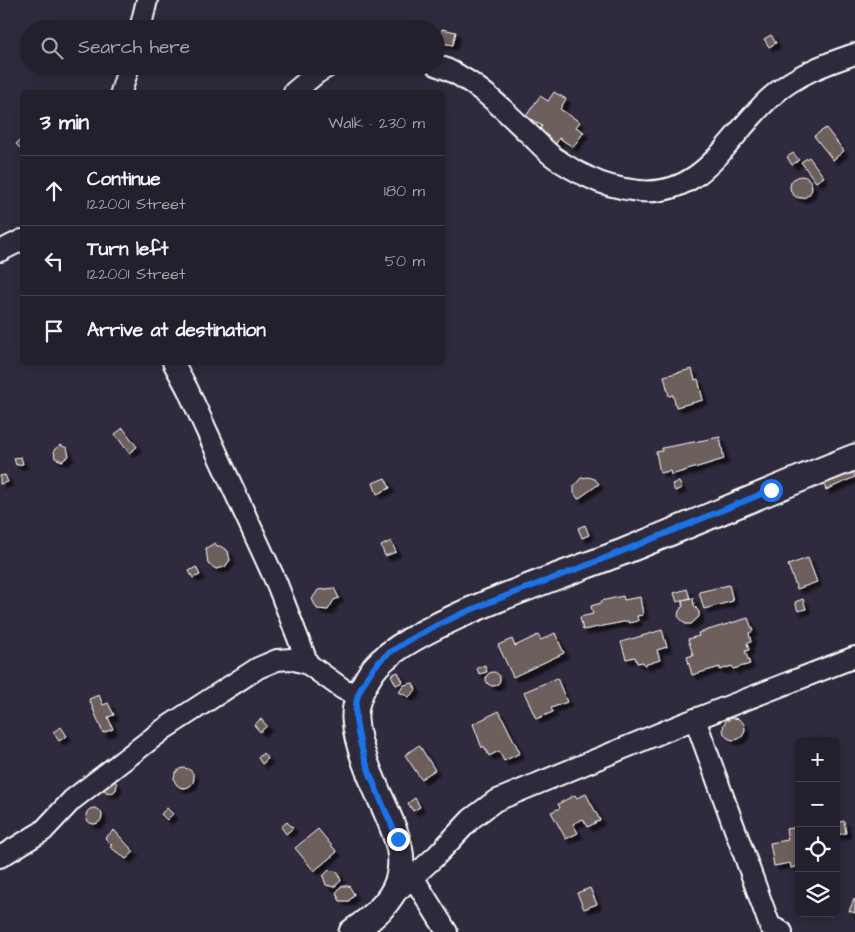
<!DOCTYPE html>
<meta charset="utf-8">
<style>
:root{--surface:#23202e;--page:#2f2d3a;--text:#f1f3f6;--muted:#a3a3aa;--line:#403e4a}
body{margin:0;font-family:"Architects Daughter",sans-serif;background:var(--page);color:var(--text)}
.controls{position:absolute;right:15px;bottom:15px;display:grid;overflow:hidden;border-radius:8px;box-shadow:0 2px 12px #0003}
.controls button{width:45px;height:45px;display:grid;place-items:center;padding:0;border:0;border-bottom:1px solid var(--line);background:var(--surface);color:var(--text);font:25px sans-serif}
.stop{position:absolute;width:15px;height:15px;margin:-11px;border:4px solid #1a73e8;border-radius:50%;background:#fff}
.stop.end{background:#1a73e8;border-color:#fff;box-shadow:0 1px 5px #0008}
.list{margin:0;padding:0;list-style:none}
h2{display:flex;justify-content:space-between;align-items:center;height:65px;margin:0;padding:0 20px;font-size:21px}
h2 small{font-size:16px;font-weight:400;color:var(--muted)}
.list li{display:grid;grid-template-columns:32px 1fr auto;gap:15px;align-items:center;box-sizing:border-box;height:70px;padding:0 20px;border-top:1px solid var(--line)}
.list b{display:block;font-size:19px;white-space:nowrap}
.list p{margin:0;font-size:16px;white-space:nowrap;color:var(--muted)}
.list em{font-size:16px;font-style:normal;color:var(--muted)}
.icon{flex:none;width:28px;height:28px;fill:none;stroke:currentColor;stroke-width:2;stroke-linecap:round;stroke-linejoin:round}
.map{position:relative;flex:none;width:855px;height:932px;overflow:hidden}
.search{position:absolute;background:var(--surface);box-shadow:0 2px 12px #0003;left:20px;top:20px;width:425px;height:55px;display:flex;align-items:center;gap:12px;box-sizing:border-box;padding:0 18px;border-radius:28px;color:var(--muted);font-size:19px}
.panel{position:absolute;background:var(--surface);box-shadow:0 2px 12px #0003;left:20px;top:90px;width:425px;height:275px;border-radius:8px}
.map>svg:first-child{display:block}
</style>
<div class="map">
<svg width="855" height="932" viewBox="0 0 855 932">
<defs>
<filter id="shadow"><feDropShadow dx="4.5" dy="4.5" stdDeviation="1" flood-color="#0009"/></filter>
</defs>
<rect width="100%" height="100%" fill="#2f2a3d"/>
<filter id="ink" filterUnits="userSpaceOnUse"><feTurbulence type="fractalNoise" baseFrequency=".02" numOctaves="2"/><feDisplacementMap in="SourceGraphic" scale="10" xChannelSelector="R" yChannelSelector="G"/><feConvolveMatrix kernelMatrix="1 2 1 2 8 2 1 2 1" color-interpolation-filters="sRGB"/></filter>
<g filter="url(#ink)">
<g fill="#6d5e5b" stroke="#fff" filter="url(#shadow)">
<path d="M409 23 418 26 417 29H407Z"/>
<path d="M442 29 456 32 453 45 440 43Z"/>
<path d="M771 35 776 43 769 47 764 39Z"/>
<path d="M554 92 566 99 560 109 580 122 576 127 584 132 573 147 559 138 556 144 538 132 542 126 526 116 540 96 548 101Z"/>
<path d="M826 128 844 151 833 160 814 136Z"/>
<path d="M22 138V150L16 144Z"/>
<path d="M793 153 799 160 792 165 787 157Z"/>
<path d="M809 157 824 177 816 182 801 162Z"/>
<circle cx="801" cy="187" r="11"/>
<path d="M692 369 695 380 698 379 703 400 676 407 673 395 669 396 664 376Z"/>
<path d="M123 428 137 447 129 453 115 434Z"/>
<path d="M720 437 724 459 671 475 670 471 660 473 656 452 662 451V448Z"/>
<path d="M60 445 67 448 69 456 62 461 55 458 54 450Z"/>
<path d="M21 457 23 464 16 465 14 458Z"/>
<path d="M852 470 855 477 826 490 823 482Z"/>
<path d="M5 475 8 482 0 484V476Z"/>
<path d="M588 477 595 479 599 484 578 499 574 493V486L581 478Z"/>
<path d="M385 478 390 488 377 494 373 483Z"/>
<path d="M679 482 682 488 675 491 672 484Z"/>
<path d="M585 525 589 535 582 538 578 528Z"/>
<path d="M391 541 396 552 385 556 381 546Z"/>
<path d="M215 543 217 546H220L228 551 230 560 225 567 216 569 208 564 206 548Z"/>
<path d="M808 558 817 582 797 589 788 565Z"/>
<path d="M196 567 200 575 193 578 189 571Z"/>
<path d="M729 585 733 601 704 609 699 592Z"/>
<path d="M334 588 339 598 334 600 328 610 317 609 312 599 318 590Z"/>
<path d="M687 589 690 598 677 602 674 593Z"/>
<path d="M623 596 624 600 640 597 643 615 637 616 638 621 629 623 628 621 583 630 580 617 593 614 591 606 601 603V601Z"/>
<path d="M693 598 694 605 699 612V617L691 624H685L678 616 679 611 683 606 682 600Z"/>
<path d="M803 599 806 609 798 611 795 602Z"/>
<path d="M748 618 753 631 749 633 751 642 747 643 749 650 745 651 750 664 733 669 732 666 720 670V667L692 675 687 657 693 655 688 639 699 636 698 633Z"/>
<path d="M662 630 667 647 657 650 660 660 644 665 643 662 637 663 635 657 626 659 621 642Z"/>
<path d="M555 633 564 653 513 677 498 645 512 639 515 646 538 635 541 640Z"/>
<path d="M485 665 487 672 479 674 477 668Z"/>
<circle cx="493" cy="679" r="7"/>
<path d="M398 672 403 682 396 685 391 675Z"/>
<path d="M557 678 567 702 551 708 553 712 536 719 524 692Z"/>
<path d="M413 683 416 690 409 697 399 692 404 685Z"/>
<path d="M99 695 103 705 108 703 114 715 108 717 113 729 103 733 89 699Z"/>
<path d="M499 711 520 753 504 761 499 751 489 756 484 746 482 748 473 724Z"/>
<circle cx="734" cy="729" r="11"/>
<path d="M261 719 267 726 260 732 254 725Z"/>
<path d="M61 727 67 736 59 741 53 732Z"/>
<path d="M419 745 435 770 421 779 405 755Z"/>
<path d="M263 753 268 759 262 764 258 758Z"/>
<circle cx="184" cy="778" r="10"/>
<path d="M114 780 117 784 116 790 112 793 106 792 103 788Z"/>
<path d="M586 794 600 820 588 827 583 819 573 824 578 833 566 839 551 812 560 808 558 804 575 795 577 798Z"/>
<path d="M415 798 420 807 413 811 408 803Z"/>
<circle cx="94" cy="816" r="8"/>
<path d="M167 808 173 814 167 820 161 814Z"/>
<path d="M844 821 846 833 836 835V823Z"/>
<path d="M287 822 293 828 286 834 281 827Z"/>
<path d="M799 827V866L791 868 790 863 774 866 770 843 788 840 786 829Z"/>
<path d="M318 829 337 852 314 871 295 848Z"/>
<path d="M114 830 134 852 126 859 110 847 112 845 105 838Z"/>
<path d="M329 870 338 872 341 881 334 887 326 885 323 876Z"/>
<path d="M341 886H349L354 894 349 901H340L336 893Z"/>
<path d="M590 888 597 904 584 909 577 893Z"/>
<path d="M854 899 855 900V913L849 911Z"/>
</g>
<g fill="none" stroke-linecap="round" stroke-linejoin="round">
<g stroke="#fff" stroke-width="24">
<g id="minor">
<path d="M140 29 147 0"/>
<path d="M436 65C472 77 501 107 527 132 536 140 545 151 555 158 565 165 577 172 588 177 603 185 621 189 639 191 705 197 728 135 771 97 795 75 825 64 855 54"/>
<path d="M121 92 129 66"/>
<path d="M294 92 317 73 329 66"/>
<path d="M0 251 22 240"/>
<path d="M173 362 187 388 277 584 308 664"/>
<path d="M695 719 770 926 782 932"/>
<path d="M0 857 43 831 72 800 164 729 258 668 277 660 291 659 308 664 343 689 358 695"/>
<path d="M413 877 447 932"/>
<path d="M392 896 437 855 471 819 495 801 680 725 855 657"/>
</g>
</g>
<g stroke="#fff" stroke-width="29">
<path id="tertiary" d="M352 932C371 919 391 903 398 881 406 857 396 834 387 813 375 786 357 749 355 719 354 703 362 687 371 673 399 627 570 573 625 551 702 520 778 487 855 457"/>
</g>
<use href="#minor" stroke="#2f2a3d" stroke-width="20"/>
<use href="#tertiary" stroke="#2f2a3d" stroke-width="25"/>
</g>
</g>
<g fill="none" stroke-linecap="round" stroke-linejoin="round" filter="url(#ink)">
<path stroke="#1a73e8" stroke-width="6" d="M398 839C383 805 346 731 358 695 364 680 376 662 389 653 445 615 513 594 575 570 641 544 706 517 771 490"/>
</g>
</svg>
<div class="controls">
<button>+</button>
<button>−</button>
<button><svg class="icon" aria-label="locate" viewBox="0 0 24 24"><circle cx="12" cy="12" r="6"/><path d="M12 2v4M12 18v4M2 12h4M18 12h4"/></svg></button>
<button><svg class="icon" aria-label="layers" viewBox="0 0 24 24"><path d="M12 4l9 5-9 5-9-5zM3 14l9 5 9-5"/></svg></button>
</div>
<div class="stop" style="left:771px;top:490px"></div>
<div class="stop end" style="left:398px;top:839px"></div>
<div class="search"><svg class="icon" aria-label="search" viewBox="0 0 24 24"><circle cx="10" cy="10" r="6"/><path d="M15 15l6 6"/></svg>Search here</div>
<section class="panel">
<h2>3 min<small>Walk · 230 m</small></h2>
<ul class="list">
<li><svg class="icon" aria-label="ahead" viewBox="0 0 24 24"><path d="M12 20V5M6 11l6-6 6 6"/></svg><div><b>Continue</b><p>122001 Street</p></div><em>180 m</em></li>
<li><svg class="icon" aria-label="left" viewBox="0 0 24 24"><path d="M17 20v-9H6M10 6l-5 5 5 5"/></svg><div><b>Turn left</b><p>122001 Street</p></div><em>50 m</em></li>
<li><svg class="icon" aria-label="arrive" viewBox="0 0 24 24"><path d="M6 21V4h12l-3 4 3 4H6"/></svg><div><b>Arrive at destination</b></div></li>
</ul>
</section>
</div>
